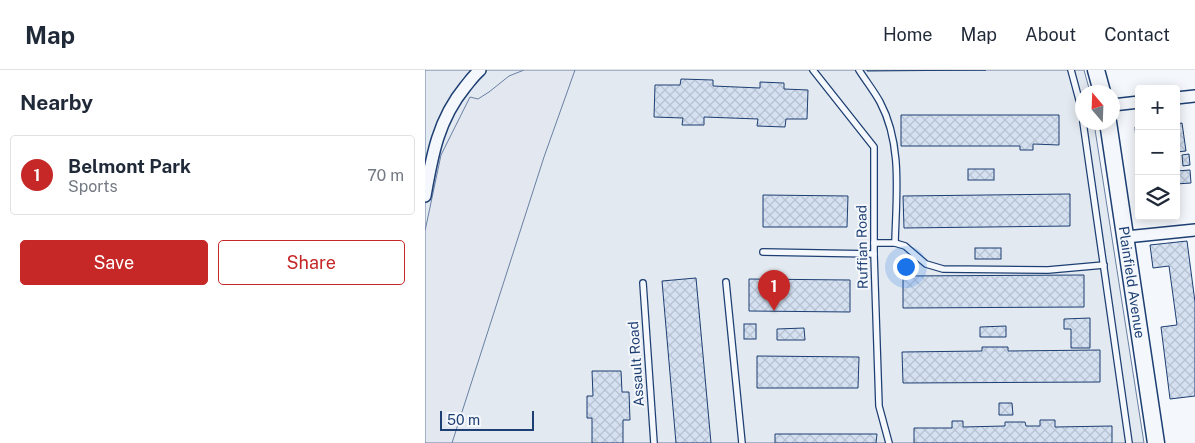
<!DOCTYPE html>
<meta charset="utf-8">
<style>
:root{--surface:#fff;--page:#f2f2f3;--text:#1f2937;--muted:#747a83;--line:#e0e1e3;--accent:#c62828}
body{margin:0;font-family:"Public Sans",sans-serif;background:var(--page);color:var(--text)}
.controls{position:absolute;right:15px;top:15px;display:grid;overflow:hidden;border-radius:5px;box-shadow:0 2px 12px #0003}
.controls button{width:45px;height:45px;display:grid;place-items:center;padding:0;border:0;border-bottom:1px solid var(--line);background:var(--surface);color:var(--text);font:25px sans-serif}
.compass{position:absolute;left:650px;top:15px;width:45px;height:45px;border-radius:50%;background:var(--surface);box-shadow:0 2px 12px #0003;rotate:341deg}
.scale{position:absolute;left:15px;bottom:12px;width:94px;box-sizing:border-box;padding-left:5px;border:2px solid #1d3f73;border-top:0;font-size:14px;line-height:18px;white-space:nowrap;color:#1d3f73;-webkit-text-stroke:4px #f4f7fb;paint-order:stroke}
.you{position:absolute;left:480px;top:196px;width:18px;height:18px;margin:-12px;border:4px solid #fff;border-radius:50%;background:#1a73e8;box-shadow:0 0 0 8px #1a73e833}
.badge{display:grid;place-items:center;width:32px;height:32px;border-radius:50%;background:var(--accent);color:#fff;font-size:16px;font-weight:700}
.pin{position:absolute;translate:-50% -41px;filter:drop-shadow(0 1px 2px #0008)}
.pin::after{content:'';position:absolute;top:26px;width:18px;height:15px;background:inherit;clip-path:polygon(0 0,100% 0,50% 100%)}
.list{margin:0;padding:0;list-style:none}
h2{display:flex;justify-content:space-between;align-items:center;height:65px;margin:0;padding:0 20px;font-size:21px}
h2 small{font-size:16px;font-weight:400;color:var(--muted)}
.list li{display:grid;grid-template-columns:32px 1fr auto;gap:15px;align-items:center;box-sizing:border-box;height:80px;margin:0 10px 10px;padding:0 10px;border:1px solid var(--line);border-radius:5px}
.list b{display:block;font-size:19px;white-space:nowrap}
.list p{margin:0;font-size:16px;white-space:nowrap;color:var(--muted)}
.list em{font-size:16px;font-style:normal;color:var(--muted)}
.actions{display:flex;gap:10px;padding:15px 20px}
.actions a{flex:1;padding:11px 0;border:1px solid var(--accent);border-radius:5px;text-align:center;font-size:18px;color:var(--accent)}
.actions .main{background:var(--accent);color:#fff}
.icon{flex:none;width:28px;height:28px;fill:none;stroke:currentColor;stroke-width:2;stroke-linecap:round;stroke-linejoin:round}
.map{position:relative;flex:none;width:770px;height:373px;overflow:hidden}
header{display:flex;align-items:center;gap:30px;box-sizing:border-box;height:70px;padding:0 25px;background:var(--surface);border-bottom:1px solid var(--line)}
header strong{font-size:24px}
nav{display:flex;gap:28px;margin-inline-start:auto;font-size:18px}
main{display:flex}
aside{flex:1;background:var(--surface)}
.map>svg:first-child{display:block}
</style>
<header>
<strong>Map</strong>
<nav><a>Home</a><a>Map</a><a>About</a><a>Contact</a></nav>
</header>
<main>
<aside>
<h2>Nearby<small></small></h2>
<ul class="list">
<li><span class="badge">1</span><div><b>Belmont Park</b><p>Sports</p></div><em>70 m</em></li>
</ul>
<div class="actions"><a class="main">Save</a><a>Share</a></div>
</aside>
<div class="map">
<svg width="770" height="373" viewBox="0 0 770 373">
<defs>
<pattern id="building-cross-hatch" width="8" height="8" patternUnits="userSpaceOnUse" patternTransform="scale(1.25)"><rect width="8" height="8" fill="#d5e0f0"/><path d="M0 0l8 8M0 8l8-8" fill="none" stroke="#b6c1d1"/></pattern>
</defs>
<rect width="100%" height="100%" fill="#f4f7fb"/>
<path fill="#e3e9f0" stroke="#687fa3" d="M0 0H659L665 22H658V52L669 53 719 373H0Z"/>
<path fill="#e3e8f0" stroke="#687fa3" d="M99 0H150L119 87 27 373H0V161L16 85 45 27 53 29 64 22 84 6Z"/>
<g fill="url(#building-cross-hatch)" stroke="#1d3f73">
<path d="M442 0H561L442 1Z"/>
<path d="M256 9 288 10V16L335 18V12L359 13V19L383 20 382 49H361L360 57 332 56 333 49 279 47V55H257L258 48 229 47 230 15H255Z"/>
<path d="M476 45H634V75L608 74V80H595V76H476Z"/>
<path d="M757 53 761 81 751 82V54Z"/>
<path d="M710 57H714V84H712Z"/>
<path d="M764 84 765 95 758 96 757 85Z"/>
<rect x="543" y="99" width="26" height="11"/>
<path d="M765 100 766 113 751 114V101Z"/>
<path d="M645 124V156L479 158 478 126Z"/>
<path d="M338 125 423 126 422 157H338Z"/>
<path d="M762 171 770 232V326L745 329 736 257 752 255 744 196 728 198 725 175Z"/>
<rect x="550" y="178" width="26" height="11"/>
<path d="M659 205V237L478 238V206Z"/>
<path d="M271 208 286 373H251L237 211Z"/>
<path d="M324 209 425 210V242L324 241Z"/>
<path d="M665 248V278H646V259H639V249Z"/>
<rect x="319" y="254" width="12" height="15"/>
<path d="M581 256V267H555V257Z"/>
<path d="M379 258 380 270H352V259Z"/>
<path d="M557 277H583V281L675 280V312L478 313 477 282 557 281Z"/>
<path d="M332 286 434 287 433 318H332Z"/>
<path d="M167 301H196L197 322H204L205 350H198V373H167V348H162V326H168Z"/>
<path d="M574 333H587L588 345H574Z"/>
<path d="M615 350H630V357L687 356V373H489V358H527V351H538V357L580 356V352H600L601 356H615Z"/>
<path d="M350 364H452L451 373H350Z"/>
</g>
<g fill="none" stroke-linecap="round" stroke-linejoin="round">
<g stroke="#1d3f73" stroke-width="8">
<g id="lane">
<path d="M388 0 449 77V184L454 336 464 373"/>
<path d="M434 0C441 11 449 21 455 32 478 75 471 127 470 173"/>
<path d="M646 0 656 37 658 45"/>
<path d="M658 52 704 373"/>
<path d="M449 173H470L480 176 501 194 518 199 623 200 679 195"/>
<path d="M338 182 449 184"/>
<path d="M301 212 317 373"/>
<path d="M218 213 229 373"/>
</g>
</g>
<g stroke="#1d3f73" stroke-width="14">
<g id="street">
<path d="M751 28 770 26"/>
<path d="M688 35 714 32"/>
<path d="M0 126C7 86 13 50 40 17 45 11 49 5 55 0"/>
<path d="M701 167 770 160"/>
</g>
</g>
<g stroke="#1d3f73" stroke-width="19">
<g id="secondary">
<path d="M671 0 677 22"/>
<path id="s1" d="M683 52 731 373"/>
</g>
</g>
<use href="#lane" stroke="#f4f7fb" stroke-width="5.5"/>
<use href="#street" stroke="#f4f7fb" stroke-width="11"/>
<use href="#secondary" stroke="#f4f7fb" stroke-width="16"/>
</g>
<g text-anchor="middle" stroke-width="4" stroke-linejoin="round" paint-order="stroke">
<g font-size="14" fill="#1d3f73" stroke="#f4f7fb">
<text transform="translate(437 177) rotate(-91)" y="5">Ruffian Road</text>
<text dy="5" stroke="none"><textPath href="#s1" startOffset="162">Plainfield Avenue</textPath></text>
<text transform="translate(211 294) rotate(-94)" y="5">Assault Road</text>
</g>
</g>
</svg>
<div class="controls">
<button>+</button>
<button>−</button>
<button><svg class="icon" aria-label="layers" viewBox="0 0 24 24"><path d="M12 4l9 5-9 5-9-5zM3 14l9 5 9-5"/></svg></button>
</div>
<svg class="compass" viewBox="-18 -18 36 36"><path d="M0-13l5 13h-10z" fill="#e53935"/><path d="M0 13l5-13h-10z" fill="#747a83"/></svg>
<div class="scale">50 m</div>
<div class="you"></div>
<div class="pin badge" style="left:349px;top:241px">1</div>
</div>
</main>
